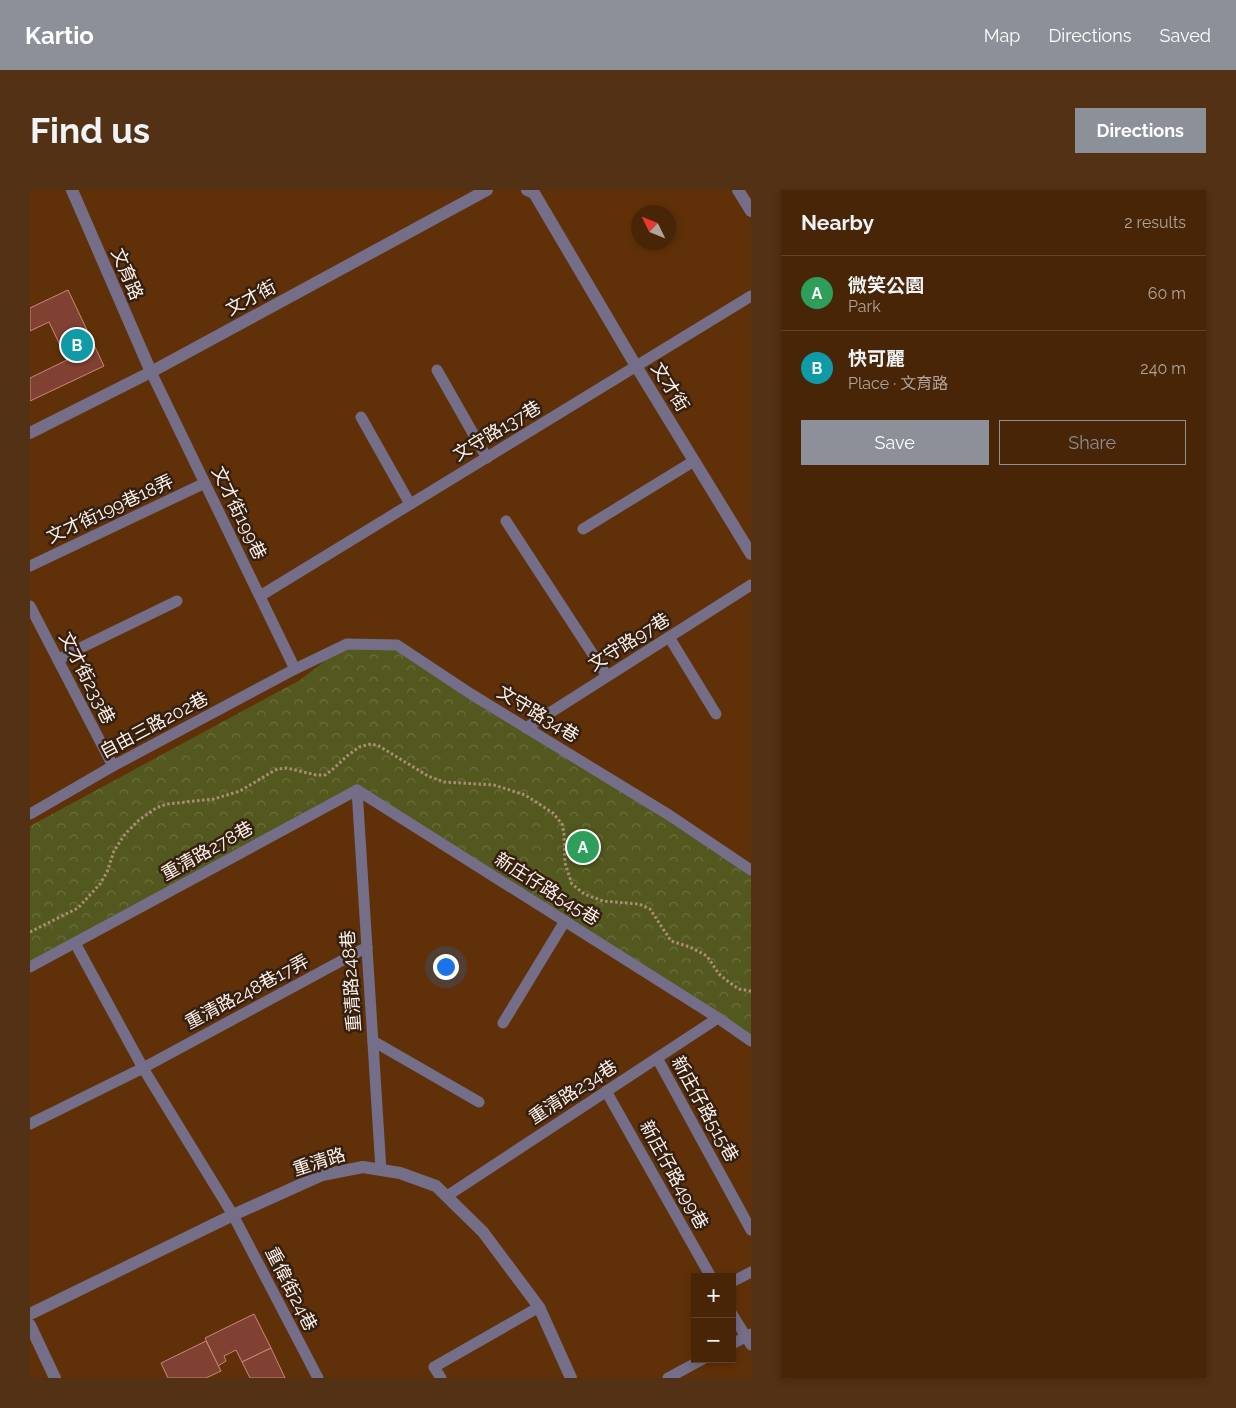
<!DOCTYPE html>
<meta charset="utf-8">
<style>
:root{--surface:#482506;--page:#523114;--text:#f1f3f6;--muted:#b1a59b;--line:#604228;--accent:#8c9099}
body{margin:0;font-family:Raleway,"Noto Sans TC",sans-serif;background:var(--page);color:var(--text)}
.controls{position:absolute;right:15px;bottom:15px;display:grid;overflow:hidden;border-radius:0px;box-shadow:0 2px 8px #0003}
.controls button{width:45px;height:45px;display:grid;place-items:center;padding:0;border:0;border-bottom:1px solid var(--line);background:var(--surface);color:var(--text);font:25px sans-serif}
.compass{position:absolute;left:601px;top:15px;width:45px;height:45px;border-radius:50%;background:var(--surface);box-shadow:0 2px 8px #0003;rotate:313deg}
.you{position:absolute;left:415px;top:776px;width:18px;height:18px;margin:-12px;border:4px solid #fff;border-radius:50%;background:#1a73e8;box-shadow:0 0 0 8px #1a73e833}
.badge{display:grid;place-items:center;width:32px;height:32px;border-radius:50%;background:var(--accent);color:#fff;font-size:16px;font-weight:700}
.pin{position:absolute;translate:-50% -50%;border:2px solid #fff;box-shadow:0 1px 5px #0006}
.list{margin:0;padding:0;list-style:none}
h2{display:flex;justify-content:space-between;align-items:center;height:65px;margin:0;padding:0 20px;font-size:21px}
h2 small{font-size:16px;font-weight:400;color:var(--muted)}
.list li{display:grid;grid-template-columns:32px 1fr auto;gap:15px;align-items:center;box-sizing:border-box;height:75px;padding:0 20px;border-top:1px solid var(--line)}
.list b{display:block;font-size:19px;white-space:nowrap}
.list p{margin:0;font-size:16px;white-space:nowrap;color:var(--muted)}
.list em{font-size:16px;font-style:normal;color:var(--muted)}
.actions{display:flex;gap:10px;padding:15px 20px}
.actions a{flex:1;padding:11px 0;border:1px solid var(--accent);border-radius:0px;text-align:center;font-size:18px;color:var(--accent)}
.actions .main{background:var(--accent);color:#fff}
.map{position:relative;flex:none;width:721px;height:1188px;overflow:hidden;border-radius:0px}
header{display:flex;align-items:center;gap:30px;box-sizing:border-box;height:70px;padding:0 25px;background:var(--accent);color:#fff}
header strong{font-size:24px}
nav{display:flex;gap:28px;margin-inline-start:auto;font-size:18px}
.intro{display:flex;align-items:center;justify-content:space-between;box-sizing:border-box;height:120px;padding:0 30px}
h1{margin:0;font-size:35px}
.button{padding:12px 22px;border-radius:0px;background:var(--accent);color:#fff;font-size:18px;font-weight:700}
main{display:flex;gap:30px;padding:0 30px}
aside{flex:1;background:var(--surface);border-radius:0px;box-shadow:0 2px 8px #0003}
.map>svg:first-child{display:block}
</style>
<header>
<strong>Kartio</strong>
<nav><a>Map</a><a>Directions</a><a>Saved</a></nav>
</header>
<div class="intro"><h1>Find us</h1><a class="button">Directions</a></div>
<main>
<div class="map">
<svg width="721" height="1188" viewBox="0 0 721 1188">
<defs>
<pattern id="forest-crowns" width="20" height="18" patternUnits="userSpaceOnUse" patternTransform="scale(1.25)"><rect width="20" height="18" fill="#52581e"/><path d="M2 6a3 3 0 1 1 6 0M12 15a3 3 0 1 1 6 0" fill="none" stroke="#6c703f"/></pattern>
</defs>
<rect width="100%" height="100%" fill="#603108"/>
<path fill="url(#forest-crowns)" d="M317 454 367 455 721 677V851L327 600 0 775V636L270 490Z"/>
<g fill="#804132" stroke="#c98877">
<path d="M38 100 74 176 0 211V188L37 170 19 132 0 141V118Z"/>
<path d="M224 1124 241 1158 212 1172 206 1160 194 1166 196 1171 188 1176 175 1148Z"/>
<path d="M176 1151 191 1181 176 1188H138L131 1173Z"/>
<path d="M241 1158 255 1188H220L212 1172Z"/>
</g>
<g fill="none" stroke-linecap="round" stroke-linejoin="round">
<path stroke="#ac8e75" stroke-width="3" stroke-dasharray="2.5 2.5" stroke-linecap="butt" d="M0 742 48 718 70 694 77 682 84 661 95 644 109 630 126 618 137 614 184 609 210 601 247 579 257 578 286 585H295L302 580 317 566 329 557 341 554 349 556 398 586 414 592 464 595 495 605 523 623 532 634 534 644 535 673 542 694 554 704 573 711 609 714 620 719 641 751 660 757 677 766 689 784 700 793 709 799 721 801"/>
<g stroke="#746e88" stroke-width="11">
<path d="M407 180 457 268"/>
<path d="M121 182 265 479"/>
<path d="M331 227 380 314"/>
<path d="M476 331 577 486"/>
<path d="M553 339 664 271"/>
<path d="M0 376 175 293"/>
<path d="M230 406 721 106"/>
<path d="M0 416 83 576"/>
<path d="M639 447 686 524"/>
<path d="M28 470 40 463 147 411"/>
<path d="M496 538 721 395"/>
<path d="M327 600 688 828 721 851"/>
<path d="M327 600 351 980"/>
<path d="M0 624 83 576 265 479 317 454 367 455 441 504 639 625 721 680"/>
<path d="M45 753 113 878 203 1025 288 1188"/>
<path d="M0 777 327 600"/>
<path d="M473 833 535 731"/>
<path d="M343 851 449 912"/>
<path d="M627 868 721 1040"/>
<path d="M576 901 681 1087"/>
<path d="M0 934 113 878 337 757"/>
<path d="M417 1006 688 828"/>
<path d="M702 1092 721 1082"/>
<path d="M702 1124 721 1155"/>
<path d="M702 1154 721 1144"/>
<path d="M411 1188 404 1177 509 1117"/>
<path d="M638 1188 673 1169"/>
</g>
<g stroke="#746e88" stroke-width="12">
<path d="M42 0 121 182"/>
<path d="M497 0 504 3 606 176 721 364"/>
<path d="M708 0 721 21"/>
<path d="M0 243 121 182 457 0"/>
<path d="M0 1124 203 1025 292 985 333 977 370 983 406 996 453 1042 509 1117 541 1188"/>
<path d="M0 1135 25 1188"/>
</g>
</g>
<g text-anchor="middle" stroke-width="5" stroke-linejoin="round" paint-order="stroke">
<g font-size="18" fill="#fef1ea" stroke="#352010">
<text transform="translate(97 84) rotate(67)" y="6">文育路</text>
<text transform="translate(221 108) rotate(-28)" y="6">文才街</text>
<text transform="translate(640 197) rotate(58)" y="6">文才街</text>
<text transform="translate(467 241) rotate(-31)" y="6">文守路137巷</text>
<text transform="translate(80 319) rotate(-25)" y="6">文才街199巷18弄</text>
<text transform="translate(209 323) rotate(64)" y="6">文才街199巷</text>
<text transform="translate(599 452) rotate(-32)" y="6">文守路97巷</text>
<text transform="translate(57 488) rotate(63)" y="6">文才街233巷</text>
<text transform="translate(508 524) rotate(31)" y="6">文守路34巷</text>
<text transform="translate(124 535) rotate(-28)" y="6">自由三路202巷</text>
<text transform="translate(177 661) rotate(-29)" y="6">重清路278巷</text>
<text transform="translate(517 699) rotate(32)" y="6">新庄仔路545巷</text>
<text transform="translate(321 791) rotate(-94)" y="6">重清路248巷</text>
<text transform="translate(217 802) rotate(-28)" y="6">重清路248巷17弄</text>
<text transform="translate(543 902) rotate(-33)" y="6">重清路234巷</text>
<text transform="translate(675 919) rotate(61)" y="6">新庄仔路515巷</text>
<text transform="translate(289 972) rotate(-18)" y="6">重清路</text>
<text transform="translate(644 985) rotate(61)" y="6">新庄仔路499巷</text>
<text transform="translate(261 1099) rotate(63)" y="6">重偉街24巷</text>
</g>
</g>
</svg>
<div class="controls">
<button>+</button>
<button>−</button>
</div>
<svg class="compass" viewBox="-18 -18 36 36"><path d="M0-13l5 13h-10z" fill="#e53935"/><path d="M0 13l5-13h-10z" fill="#b1a59b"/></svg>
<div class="you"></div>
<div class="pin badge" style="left:553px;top:657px;background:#2e9e5b">A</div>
<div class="pin badge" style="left:47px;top:155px;background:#0f9aa8">B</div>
</div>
<aside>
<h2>Nearby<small>2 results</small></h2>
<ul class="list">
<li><span class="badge" style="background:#2e9e5b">A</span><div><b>微笑公園</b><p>Park</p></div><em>60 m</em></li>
<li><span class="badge" style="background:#0f9aa8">B</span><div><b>快可麗</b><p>Place · 文育路</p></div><em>240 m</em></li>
</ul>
<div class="actions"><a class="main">Save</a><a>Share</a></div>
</aside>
</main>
